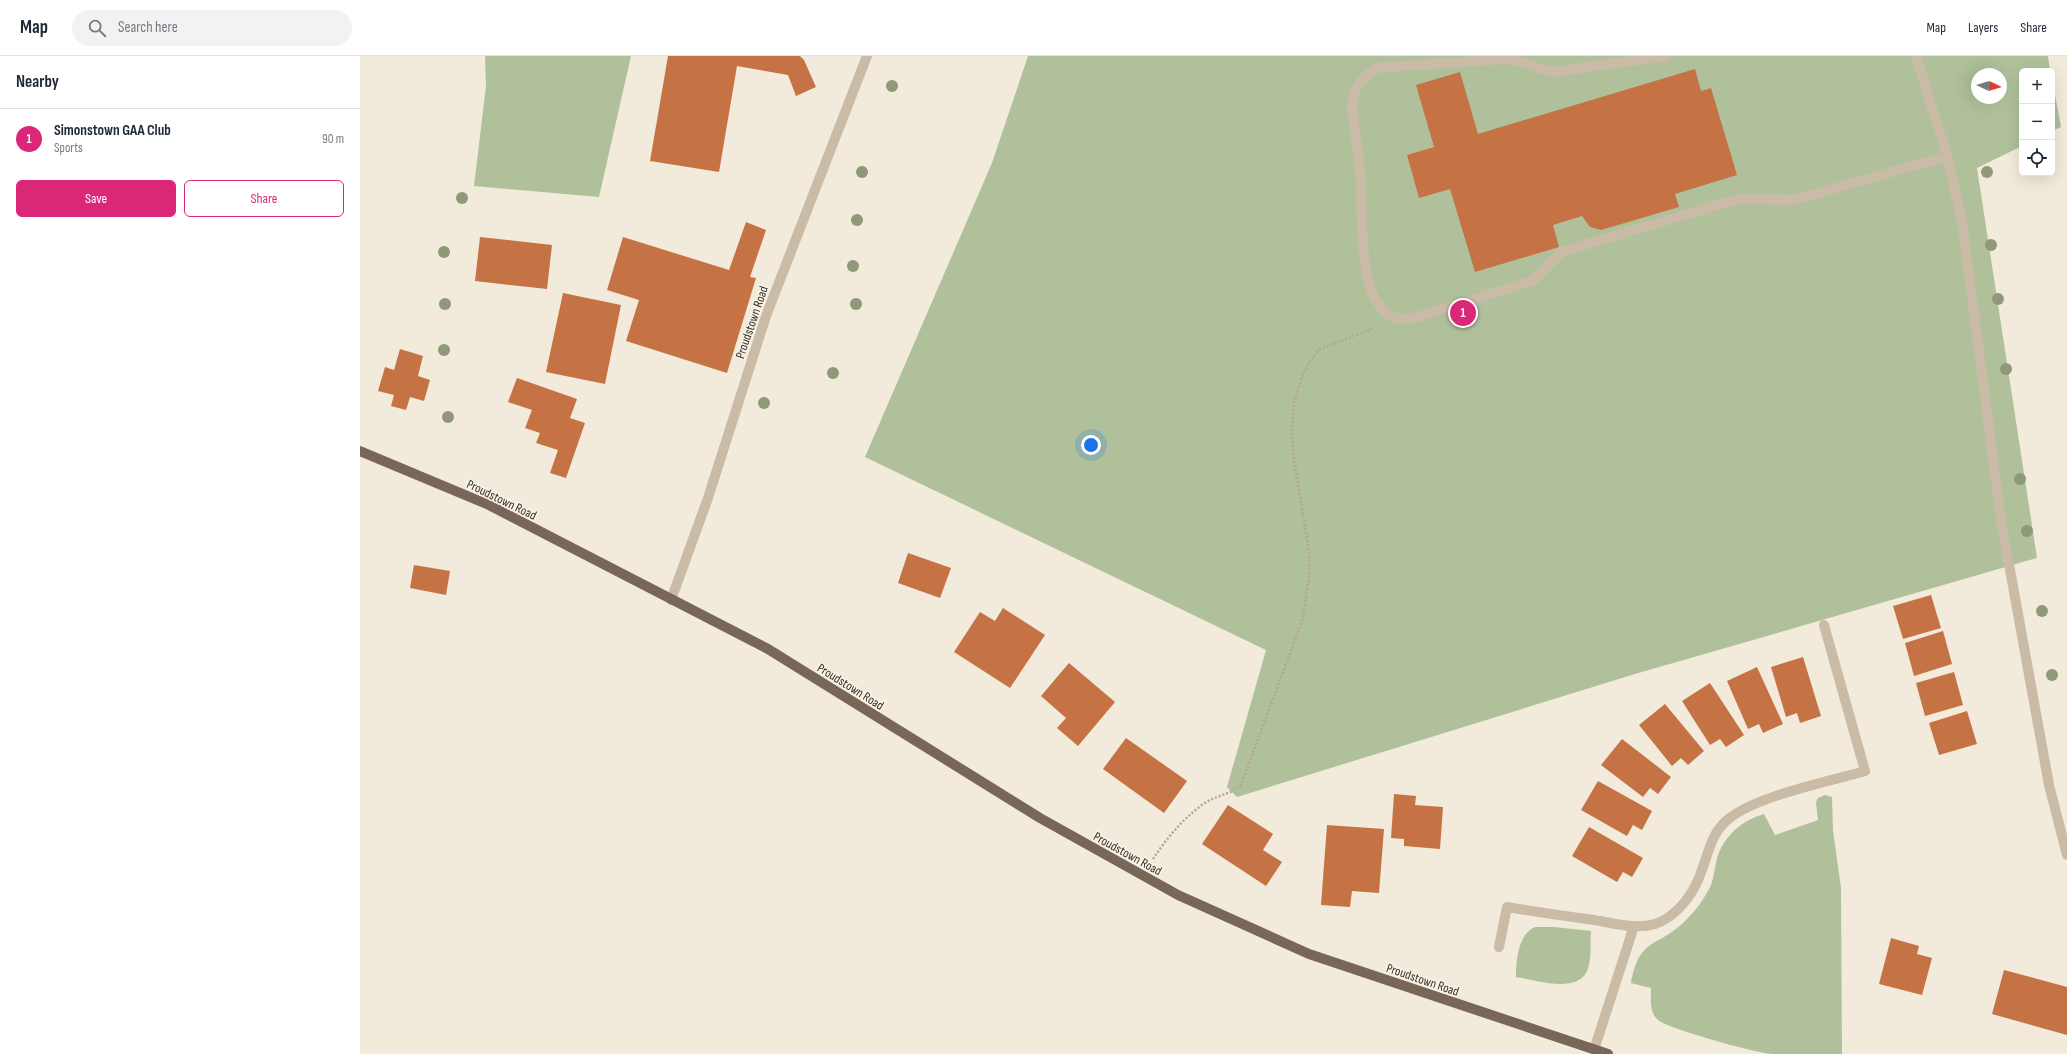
<!DOCTYPE html>
<meta charset="utf-8">
<style>
:root{--surface:#fff;--page:#f2f2f3;--text:#1f2937;--muted:#747a83;--line:#e0e1e3;--accent:#db2777}
body{margin:0;font-family:"Sofia Sans Condensed",sans-serif;background:var(--page);color:var(--text)}
.controls{position:absolute;right:12px;top:12px;display:grid;overflow:hidden;border-radius:6px;box-shadow:0 4px 16px #0002}
.controls button{width:36px;height:36px;display:grid;place-items:center;padding:0;border:0;border-bottom:1px solid var(--line);background:var(--surface);color:var(--text);font:20px sans-serif}
.compass{position:absolute;left:1611px;top:12px;width:36px;height:36px;border-radius:50%;background:var(--surface);box-shadow:0 4px 16px #0002;rotate:94deg}
.you{position:absolute;left:731px;top:389px;width:14px;height:14px;margin:-10px;border:3px solid #fff;border-radius:50%;background:#1a73e8;box-shadow:0 0 0 6px #1a73e833}
.badge{display:grid;place-items:center;width:26px;height:26px;border-radius:50%;background:var(--accent);color:#fff;font-size:13px;font-weight:700}
.pin{position:absolute;translate:-50% -50%;border:2px solid #fff;box-shadow:0 1px 4px #0006}
.list{margin:0;padding:0;list-style:none}
h2{display:flex;justify-content:space-between;align-items:center;height:52px;margin:0;padding:0 16px;font-size:17px}
h2 small{font-size:13px;font-weight:400;color:var(--muted)}
.list li{display:grid;grid-template-columns:26px 1fr auto;gap:12px;align-items:center;box-sizing:border-box;height:60px;padding:0 16px;border-top:1px solid var(--line)}
.list b{display:block;font-size:15px;white-space:nowrap}
.list p{margin:0;font-size:13px;white-space:nowrap;color:var(--muted)}
.list em{font-size:13px;font-style:normal;color:var(--muted)}
.actions{display:flex;gap:8px;padding:12px 16px}
.actions a{flex:1;padding:9px 0;border:1px solid var(--accent);border-radius:6px;text-align:center;font-size:14px;color:var(--accent)}
.actions .main{background:var(--accent);color:#fff}
.icon{flex:none;width:22px;height:22px;fill:none;stroke:currentColor;stroke-width:2;stroke-linecap:round;stroke-linejoin:round}
.map{position:relative;flex:none;width:1707px;height:998px;overflow:hidden}
header{display:flex;align-items:center;gap:24px;box-sizing:border-box;height:56px;padding:0 20px;background:var(--surface);border-bottom:1px solid var(--line)}
header strong{font-size:19px}
nav{display:flex;gap:22px;margin-inline-start:auto;font-size:14px}
.search{width:280px;height:36px;background:var(--page);display:flex;align-items:center;gap:10px;box-sizing:border-box;padding:0 14px;border-radius:22px;color:var(--muted);font-size:15px}
main{display:flex}
aside{flex:1;background:var(--surface)}
.map>svg:first-child{display:block}
</style>
<header>
<strong>Map</strong>
<div class="search"><svg class="icon" aria-label="search" viewBox="0 0 24 24"><circle cx="10" cy="10" r="6"/><path d="M15 15l6 6"/></svg>Search here</div>
<nav><a>Map</a><a>Layers</a><a>Share</a></nav>
</header>
<main>
<aside>
<h2>Nearby<small></small></h2>
<ul class="list">
<li><span class="badge">1</span><div><b>Simonstown GAA Club</b><p>Sports</p></div><em>90 m</em></li>
</ul>
<div class="actions"><a class="main">Save</a><a>Share</a></div>
</aside>
<div class="map">
<svg width="1707" height="998" viewBox="0 0 1707 998">
<rect width="100%" height="100%" fill="#f2eadb"/>
<g fill="#afc09b" fill-rule="evenodd">
<path d="M125 0H271L239 141 114 130 126 30Z"/>
<path d="M668 0H1688L1690 15H1662V90L1617 112 1677 502 1275 618 877 741 867 731 906 594 505 401 632 107ZM1617 18H1641V42H1617Z"/>
<path d="M1692 23 1701 71 1692 75Z"/>
<path d="M1465 739 1472 741 1473 775 1481 832 1482 998C1459 998 1435 998 1412 998 1396 997 1309 973 1298 964 1289 956 1291 943 1291 932L1271 927C1280 880 1296 893 1324 866 1335 856 1345 842 1351 829 1354 821 1355 811 1357 802 1364 780 1382 764 1404 758L1415 779 1458 764 1456 746 1458 742Z"/>
<path d="M1175 871H1194L1231 875C1230 887 1232 904 1227 915 1217 938 1175 924 1156 921 1156 905 1158 878 1175 871Z"/>
</g>
<g fill="#c57345">
<path d="M308 0H440L444 4 456 31 436 40 428 19 377 10 359 116 290 105Z"/>
<path d="M1335 13 1341 35 1351 32 1377 119 1315 138 1319 151 1241 174 1230 171 1222 160 1193 169 1199 191 1115 216 1090 133 1059 142 1047 99 1074 91 1056 29 1100 16 1118 78Z"/>
<path d="M386 166 406 174 390 221 396 222 367 317 266 285 279 244 247 234 263 181 369 214Z"/>
<path d="M120 181 192 189 187 233 115 225Z"/>
<path d="M203 237 261 249 245 328 186 316Z"/>
<path d="M40 293 63 300 58 320 70 324 64 345 50 341 46 354 31 350 34 339 18 335 25 311 34 314Z"/>
<path d="M157 322 217 343 210 362 225 367 206 422 190 417 198 394 176 387 180 377 165 372 172 354 148 346Z"/>
<path d="M548 497 591 512 580 542 538 527Z"/>
<path d="M54 509 90 515 86 539 50 532Z"/>
<path d="M1571 539 1581 572 1543 583 1533 550Z"/>
<path d="M643 552 685 579 650 632 594 596 620 556 635 565Z"/>
<path d="M1583 575 1592 608 1554 620 1545 587Z"/>
<path d="M1443 601 1461 660 1440 667 1437 657 1426 661 1411 611Z"/>
<path d="M709 607 755 646 718 690 697 672 706 662 681 640Z"/>
<path d="M1397 611 1423 668 1403 677 1399 668 1388 673 1367 625Z"/>
<path d="M1594 616 1603 649 1565 660 1556 627Z"/>
<path d="M1350 627 1384 679 1366 691 1360 683 1350 689 1322 645Z"/>
<path d="M1305 648 1344 695 1328 709 1321 702 1312 710 1279 669Z"/>
<path d="M1607 655 1617 688 1579 699 1569 667Z"/>
<path d="M766 682 827 725 804 757 743 713Z"/>
<path d="M1262 683 1311 721 1298 738 1290 732 1283 741 1241 709Z"/>
<path d="M1238 725 1292 755 1282 774 1273 769 1267 780 1221 754Z"/>
<path d="M1034 738 1056 740 1055 749 1083 751 1080 793 1044 790V783L1031 782Z"/>
<path d="M868 749 913 778 903 794 922 806 906 830 842 788Z"/>
<path d="M967 769 1024 773 1019 837 992 835 990 851 961 849Z"/>
<path d="M1229 771 1283 802 1272 821 1263 816 1257 826 1212 800Z"/>
<path d="M1531 882 1559 890 1557 898 1572 902 1562 939 1519 928Z"/>
<path d="M1644 914 1707 931V979L1632 958Z"/>
</g>
<g fill="none" stroke-linecap="round" stroke-linejoin="round">
<path stroke="#b5a591" stroke-width="2.5" stroke-dasharray="2 2" stroke-linecap="butt" d="M793 803C807 782 824 761 845 747 857 739 870 739 881 729L942 565 949 521V495L933 397 932 374 934 346 942 321 950 305 960 293 1014 272"/>
<g stroke="#cabba7" stroke-width="10">
<path d="M1306 0 1193 16C1176 13 1161 4 1144 3L1016 12C1001 23 992 33 992 52 995 76 999 101 1001 125 1003 158 995 253 1039 263 1044 265 1051 262 1057 261L1172 225C1184 216 1192 203 1204 195L1368 146 1379 143 1434 144 1587 100"/>
<path d="M1556 0 1587 100 1602 165 1641 464 1689 729 1707 799"/>
<path d="M311 544 348 442 406 260 507 0"/>
<path d="M1139 891 1147 851C1176 856 1205 860 1234 864 1253 867 1276 874 1295 868 1311 863 1326 847 1334 832 1347 810 1347 782 1366 765 1394 740 1468 726 1505 715L1464 569"/>
<path d="M1234 994 1274 870"/>
</g>
<path stroke="#786759" stroke-width="10" d="M0 395 129 449 408 593 680 762 818 839 949 898 1248 998"/>
</g>
<g fill="#90987a">
<circle cx="532" cy="30" r="6"/>
<circle cx="502" cy="116" r="6"/>
<circle cx="1627" cy="116" r="6"/>
<circle cx="102" cy="142" r="6"/>
<circle cx="497" cy="164" r="6"/>
<circle cx="1631" cy="189" r="6"/>
<circle cx="84" cy="196" r="6"/>
<circle cx="493" cy="210" r="6"/>
<circle cx="1638" cy="243" r="6"/>
<circle cx="85" cy="248" r="6"/>
<circle cx="496" cy="248" r="6"/>
<circle cx="84" cy="294" r="6"/>
<circle cx="1646" cy="313" r="6"/>
<circle cx="473" cy="317" r="6"/>
<circle cx="404" cy="347" r="6"/>
<circle cx="88" cy="361" r="6"/>
<circle cx="1660" cy="423" r="6"/>
<circle cx="1667" cy="475" r="6"/>
<circle cx="1682" cy="555" r="6"/>
<circle cx="1692" cy="619" r="6"/>
</g>
<g text-anchor="middle" stroke-width="3.5" stroke-linejoin="round" paint-order="stroke">
<g font-size="13" fill="#362e27" stroke="#f9f3e7">
<text transform="translate(391 266) rotate(-71)" y="5">Proudstown Road</text>
<text transform="translate(142 443) rotate(26)" y="5">Proudstown Road</text>
<text transform="translate(491 630) rotate(32)" y="5">Proudstown Road</text>
<text transform="translate(768 797) rotate(29)" y="5">Proudstown Road</text>
<text transform="translate(1063 923) rotate(19)" y="5">Proudstown Road</text>
</g>
</g>
</svg>
<div class="controls">
<button>+</button>
<button>−</button>
<button><svg class="icon" aria-label="locate" viewBox="0 0 24 24"><circle cx="12" cy="12" r="6"/><path d="M12 2v4M12 18v4M2 12h4M18 12h4"/></svg></button>
</div>
<svg class="compass" viewBox="-18 -18 36 36"><path d="M0-13l5 13h-10z" fill="#e53935"/><path d="M0 13l5-13h-10z" fill="#747a83"/></svg>
<div class="you"></div>
<div class="pin badge" style="left:1103px;top:257px">1</div>
</div>
</main>
